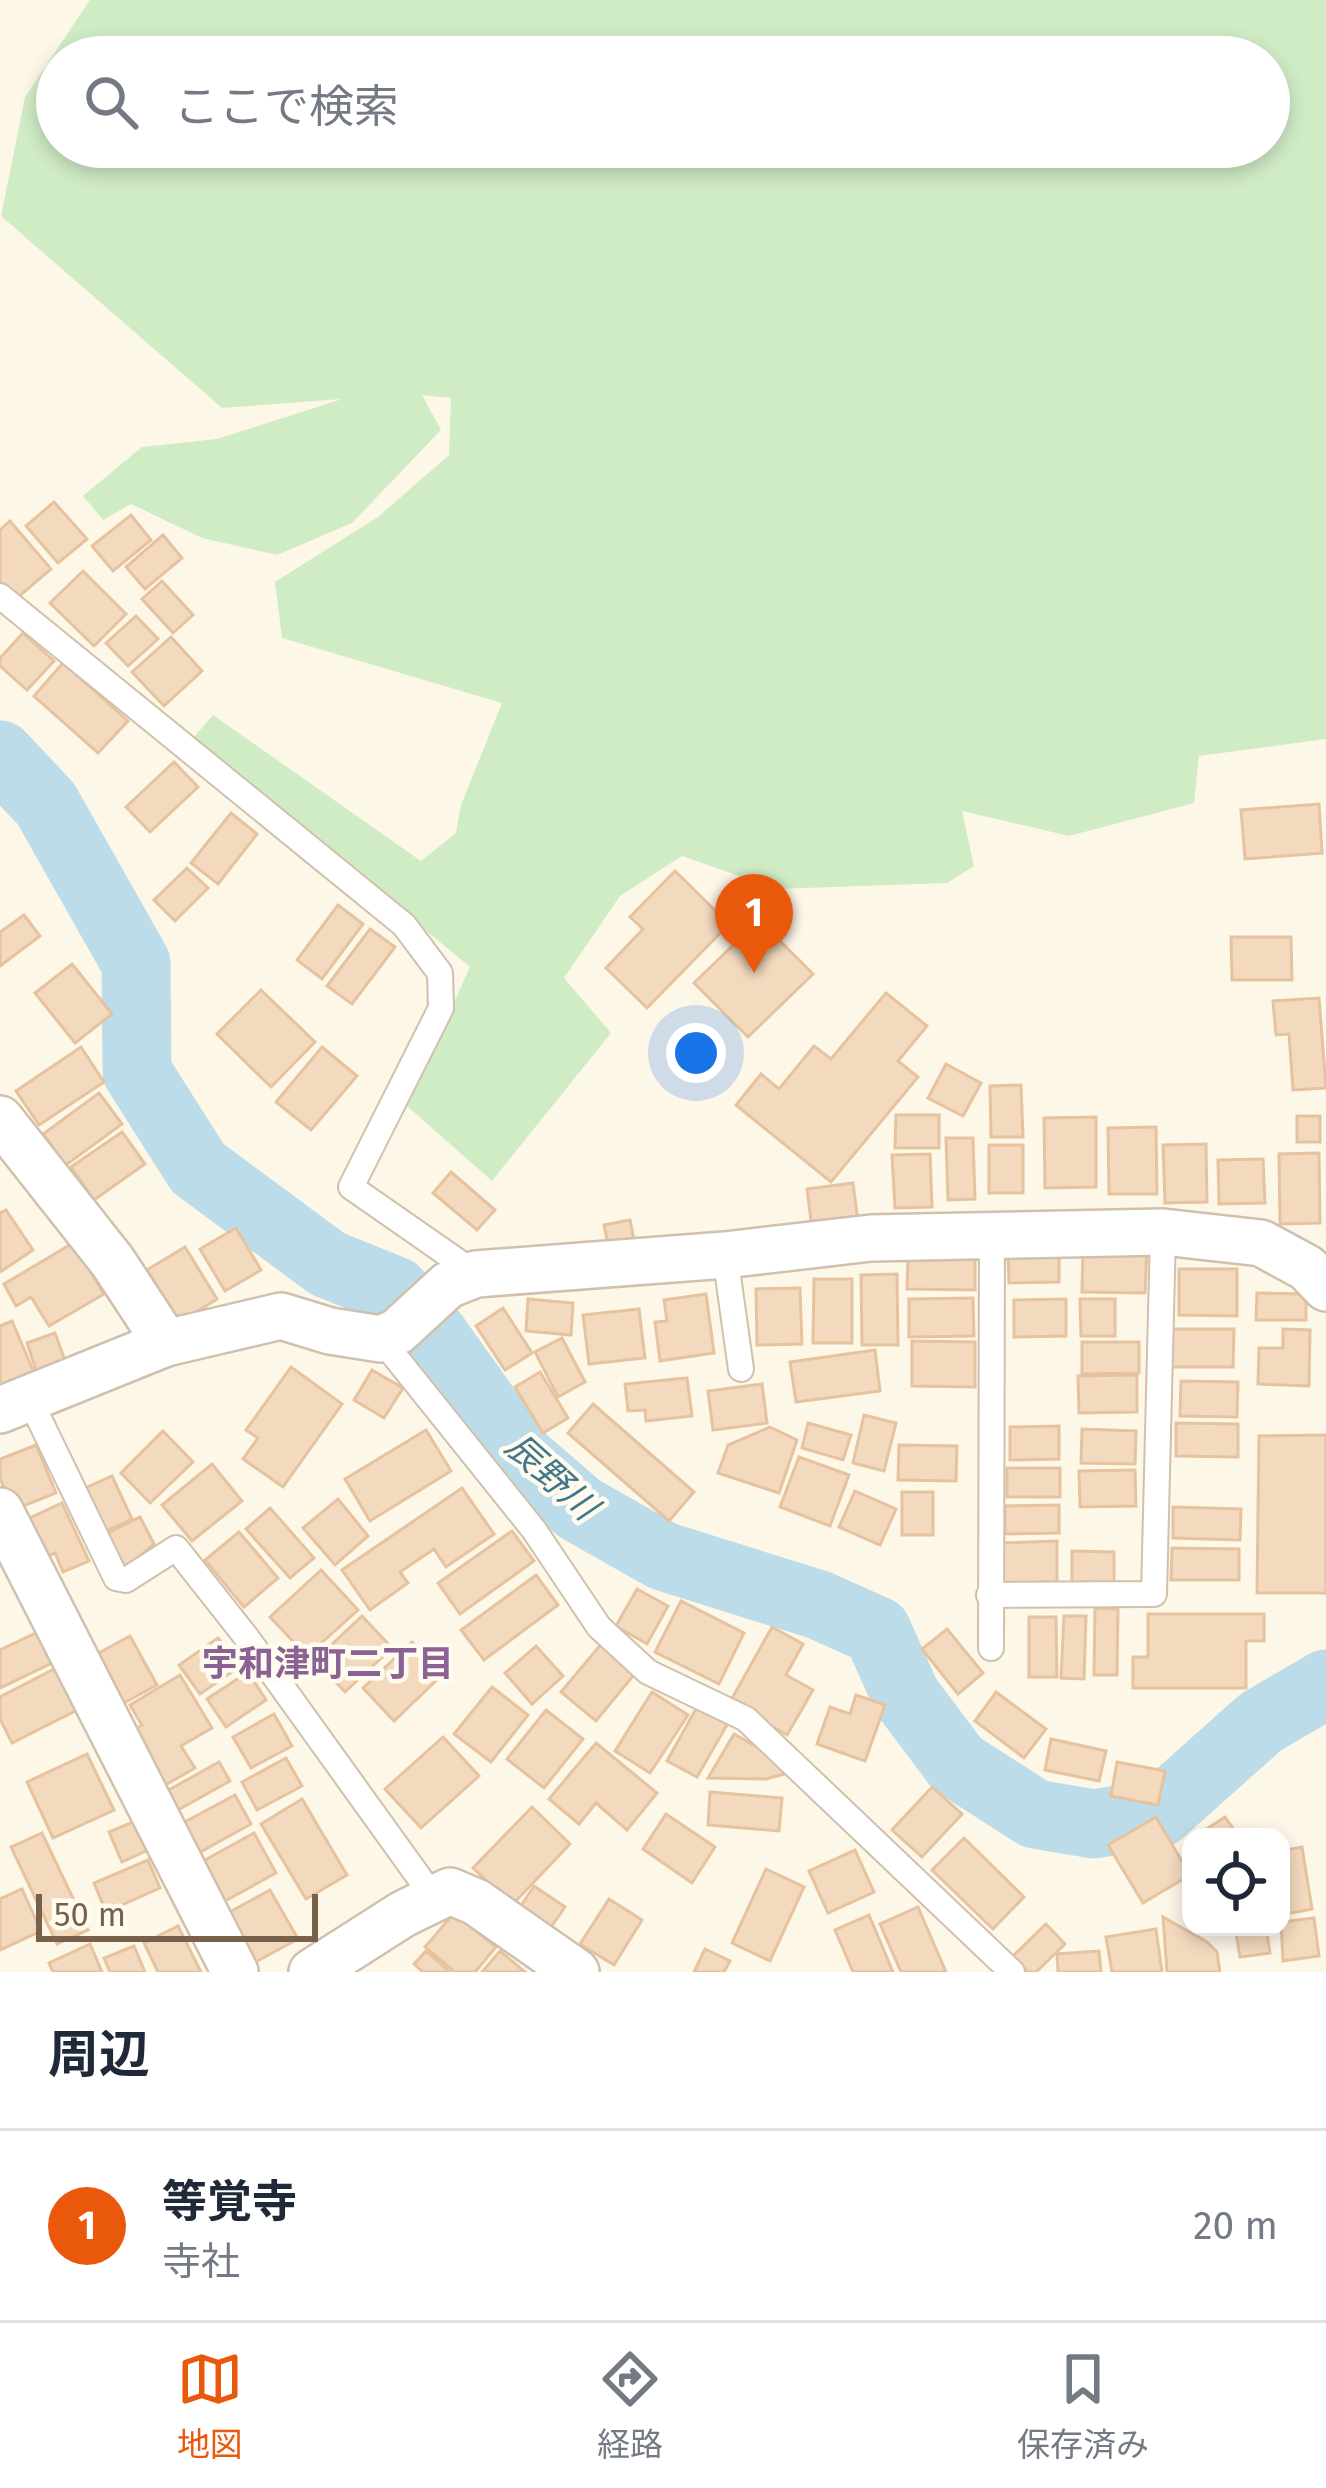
<!DOCTYPE html>
<html lang="ja">
<meta charset="utf-8">
<style>
:root{--surface:#fff;--page:#f2f2f3;--text:#1f2937;--muted:#747a83;--line:#e0e1e3;--accent:#ea580c}
body{margin:0;font-family:"Fira Sans","Noto Sans JP",sans-serif;background:var(--page);color:var(--text)}
.controls{position:absolute;right:36px;bottom:36px;display:grid;overflow:hidden;border-radius:24px;box-shadow:0 6px 18px #0003}
.controls button{width:108px;height:108px;display:grid;place-items:center;padding:0;border:0;border-bottom:3px solid var(--line);background:var(--surface);color:var(--text);font:60px sans-serif}
.scale{position:absolute;left:36px;bottom:30px;width:282px;box-sizing:border-box;padding-left:12px;border:6px solid #78614b;border-top:0;font-size:33px;line-height:42px;white-space:nowrap;color:#78614b;-webkit-text-stroke:9px #fffbef;paint-order:stroke}
.you{position:absolute;left:696px;top:1053px;width:42px;height:42px;margin:-30px;border:9px solid #fff;border-radius:50%;background:#1a73e8;box-shadow:0 0 0 18px #1a73e833}
.badge{display:grid;place-items:center;width:78px;height:78px;border-radius:50%;background:var(--accent);color:#fff;font-size:39px;font-weight:700}
.pin{position:absolute;translate:-50% -99px;filter:drop-shadow(0 3px 6px #0008)}
.pin::after{content:'';position:absolute;top:63px;width:42px;height:36px;background:inherit;clip-path:polygon(0 0,100% 0,50% 100%)}
.list{margin:0;padding:0;list-style:none}
h2{display:flex;justify-content:space-between;align-items:center;height:156px;margin:0;padding:0 48px;font-size:51px}
h2 small{font-size:39px;font-weight:400;color:var(--muted)}
.list li{display:grid;grid-template-columns:78px 1fr auto;gap:36px;align-items:center;box-sizing:border-box;height:192px;padding:0 48px;border-top:3px solid var(--line)}
.list b{display:block;font-size:45px;white-space:nowrap}
.list p{margin:0;font-size:39px;white-space:nowrap;color:var(--muted)}
.list em{font-size:39px;font-style:normal;color:var(--muted)}
.icon{flex:none;width:66px;height:66px;fill:none;stroke:currentColor;stroke-width:2;stroke-linecap:round;stroke-linejoin:round}
.map{position:relative;flex:none;width:1326px;height:1972px;overflow:hidden}
.search{position:absolute;background:var(--surface);box-shadow:0 6px 18px #0003;left:36px;right:36px;top:36px;height:132px;display:flex;align-items:center;gap:30px;box-sizing:border-box;padding:0 42px;border-radius:66px;color:var(--muted);font-size:45px}
.sheet{height:348px;background:var(--surface)}
nav{display:flex;justify-content:space-around;align-items:center;box-sizing:border-box;height:168px;border-top:3px solid var(--line);background:var(--surface);font-size:33px;color:var(--muted)}
nav a{display:grid;justify-items:center;gap:6px}
nav .on{color:var(--accent)}
.map>svg:first-child{display:block}
</style>
<div class="map">
<svg width="1326" height="1972" viewBox="0 0 1326 1972">
<rect width="100%" height="100%" fill="#fdf7e8"/>
<path fill="#d0ecc5" fill-rule="evenodd" d="M90 0H1326V739L1199 756 1194 803 1069 836 962 811 974 866 947 883 776 889 682 856 620 896 564 978 611 1033 492 1181 407 1106 470 967 193 738 213 715 421 861 456 833 461 805 502 703 282 638 275 582 378 517 449 455 451 398 422 395 441 430 352 523 277 555 202 538 131 504 103 520 83 496 142 447 217 439 342 399 222 408 1 216 25 97ZM57 57H1269V147H57Z"/>
<g fill="none" stroke-linecap="round" stroke-linejoin="round">
<path stroke="#bbdce8" stroke-width="69" d="M0 755 46 804 136 963 137 1072 198 1168 328 1264 395 1291 435 1337 522 1459 580 1509 663 1556 819 1605 877 1631 906 1696 957 1764 1035 1814 1094 1824 1159 1813 1261 1722 1326 1684"/>
</g>
<g fill="#f3dabf" stroke="#e6c39e" stroke-width="3">
<path d="M54 502 87 539 58 563 26 526Z"/>
<path d="M131 515 151 540 113 571 92 546Z"/>
<path d="M10 521 51 569 16 599 0 581V530Z"/>
<path d="M163 535 182 558 145 589 126 567Z"/>
<path d="M83 571 126 614 94 646 50 603Z"/>
<path d="M162 581 193 615 173 633 142 599Z"/>
<path d="M136 616 158 639 128 666 106 643Z"/>
<path d="M23 633 54 661 27 690 0 666V658Z"/>
<path d="M171 637 202 671 164 706 132 672Z"/>
<path d="M63 663 128 721 98 753 34 696Z"/>
<path d="M174 762 198 787 150 832 126 807Z"/>
<path d="M1319 804 1322 853 1245 859 1241 810Z"/>
<path d="M231 813 257 834 218 884 191 863Z"/>
<path d="M187 868 208 888 175 921 154 900Z"/>
<path d="M675 871 729 924 647 1008 606 968 643 929 630 917Z"/>
<path d="M338 905 363 924 322 979 297 960Z"/>
<path d="M24 915 40 936 0 966V932Z"/>
<path d="M759 920 813 974 748 1037 694 983Z"/>
<path d="M370 929 395 947 352 1004 327 986Z"/>
<path d="M1231 937H1291L1292 980H1232Z"/>
<path d="M72 964 112 1014 75 1043 35 993Z"/>
<path d="M261 990 315 1042 271 1087 217 1034Z"/>
<path d="M886 993 927 1026 898 1061 918 1077 831 1182 736 1105 761 1074 779 1089 814 1046 831 1059Z"/>
<path d="M1319 998 1326 1088 1293 1090 1289 1034 1276 1035 1273 1001Z"/>
<path d="M81 1047 104 1082 39 1125 16 1091Z"/>
<path d="M322 1047 357 1076 311 1130 276 1102Z"/>
<path d="M946 1064 981 1083 963 1116 928 1098Z"/>
<path d="M1021 1085 1023 1137H991L990 1086Z"/>
<path d="M99 1093 122 1124 66 1165 43 1134Z"/>
<path d="M896 1115H939V1148H895Z"/>
<rect x="1297" y="1116" width="23" height="26"/>
<path d="M1096 1117V1187L1045 1188 1044 1118Z"/>
<path d="M1156 1127 1157 1194H1109L1108 1128Z"/>
<path d="M122 1132 145 1164 94 1200 71 1167Z"/>
<path d="M946 1138H973L975 1199 948 1200Z"/>
<path d="M1206 1144 1207 1202 1165 1203 1163 1145Z"/>
<rect x="989" y="1145" width="34" height="48"/>
<path d="M1319 1153 1320 1223 1280 1224 1279 1154Z"/>
<path d="M930 1154 932 1207 895 1208 892 1155Z"/>
<path d="M1263 1159 1265 1203 1219 1204 1218 1160Z"/>
<path d="M451 1172 495 1210 477 1230 433 1193Z"/>
<path d="M853 1183 858 1222 812 1228 807 1189Z"/>
<path d="M6 1210 33 1250 0 1272V1213Z"/>
<path d="M630 1220 635 1245 609 1250 604 1225Z"/>
<path d="M236 1228 261 1270 225 1291 200 1249Z"/>
<path d="M73 1243 104 1294 49 1326 31 1297 16 1306 4 1284Z"/>
<path d="M1083 1246 1147 1247 1145 1293 1082 1292Z"/>
<path d="M185 1247 217 1299 180 1322 147 1270Z"/>
<path d="M1008 1251H1059V1282L1009 1283Z"/>
<path d="M908 1257H975V1290L907 1289Z"/>
<path d="M1179 1269H1237V1316L1179 1315Z"/>
<path d="M897 1274 898 1345H862L861 1275Z"/>
<path d="M814 1279H852V1343H813Z"/>
<path d="M800 1288 802 1344 757 1345 756 1289Z"/>
<path d="M1257 1293 1306 1294V1320H1256Z"/>
<path d="M706 1294 714 1353 660 1361 655 1322 667 1321 664 1300Z"/>
<path d="M973 1298 974 1336 909 1337V1299Z"/>
<path d="M528 1299 573 1303 571 1335 526 1331Z"/>
<path d="M1066 1299V1336L1014 1337V1300Z"/>
<path d="M1080 1299H1115V1336H1081Z"/>
<path d="M503 1308 532 1353 505 1370 476 1326Z"/>
<path d="M639 1309 645 1358 589 1364 583 1315Z"/>
<path d="M12 1321 38 1382 0 1398V1326Z"/>
<path d="M1172 1329H1234L1233 1367H1172Z"/>
<path d="M1283 1329 1310 1330 1309 1386 1258 1384 1259 1348H1283Z"/>
<path d="M55 1333 67 1366 38 1376 27 1343Z"/>
<path d="M562 1338 585 1382 558 1397 535 1352Z"/>
<path d="M912 1341 975 1342V1387L912 1386Z"/>
<path d="M1082 1342H1139V1373L1082 1374Z"/>
<path d="M875 1350 880 1391 796 1402 790 1362Z"/>
<path d="M291 1367 342 1404 283 1487 243 1459 258 1438 246 1430Z"/>
<path d="M372 1370 403 1388 384 1418 354 1400Z"/>
<path d="M540 1372 568 1418 543 1433 515 1387Z"/>
<path d="M1137 1375V1412L1079 1413 1078 1376Z"/>
<path d="M687 1378 692 1416 646 1421 645 1410 628 1411 625 1384Z"/>
<path d="M1181 1381 1238 1382 1237 1417 1180 1416Z"/>
<path d="M762 1384 767 1423 713 1430 708 1391Z"/>
<path d="M593 1404 694 1492 669 1521 568 1433Z"/>
<path d="M864 1415 896 1423 884 1471 853 1463Z"/>
<path d="M808 1423 851 1435 843 1460 802 1448Z"/>
<path d="M1176 1423 1238 1424V1457L1176 1456Z"/>
<path d="M1059 1426V1459L1010 1460V1427Z"/>
<path d="M770 1427 797 1440 779 1493 718 1473 728 1445Z"/>
<path d="M1082 1429 1136 1431 1135 1464 1081 1463Z"/>
<path d="M426 1430 451 1471 370 1521 345 1479Z"/>
<path d="M163 1431 193 1462 150 1503 121 1473Z"/>
<path d="M1326 1435V1593H1257L1259 1436Z"/>
<path d="M36 1445 56 1493 13 1510 0 1478V1459Z"/>
<path d="M899 1445 957 1446 956 1481 898 1480Z"/>
<path d="M799 1457 849 1475 830 1526 780 1507Z"/>
<path d="M212 1464 242 1501 192 1541 162 1505Z"/>
<rect x="1007" y="1468" width="53" height="29"/>
<path d="M1135 1470 1136 1506 1080 1507 1079 1471Z"/>
<path d="M112 1476 132 1519 102 1533 81 1490Z"/>
<path d="M462 1488 494 1534 446 1567 434 1549 400 1572 408 1583 370 1610 342 1570Z"/>
<path d="M855 1491 896 1509 880 1545 839 1527Z"/>
<rect x="902" y="1492" width="31" height="43"/>
<path d="M338 1499 368 1536 335 1565 303 1528Z"/>
<path d="M62 1503 89 1561 63 1572 55 1553 38 1561 21 1522Z"/>
<path d="M1059 1505V1533L1005 1534V1506Z"/>
<path d="M1173 1507 1241 1509 1240 1540 1173 1538Z"/>
<path d="M270 1508 314 1558 290 1578 246 1529Z"/>
<path d="M140 1517 154 1544 121 1572 106 1534Z"/>
<path d="M512 1531 534 1561 460 1614 438 1583Z"/>
<path d="M239 1532 278 1578 244 1607 205 1560Z"/>
<path d="M1057 1541V1582L1003 1583 1002 1543Z"/>
<path d="M1172 1548 1239 1549V1580H1171Z"/>
<path d="M1072 1551 1114 1552V1583L1072 1582Z"/>
<path d="M321 1570 358 1610 307 1656 270 1617Z"/>
<path d="M536 1575 558 1605 484 1660 461 1630Z"/>
<path d="M637 1589 668 1606 647 1644 616 1626Z"/>
<path d="M681 1601 744 1633 719 1684 655 1652Z"/>
<path d="M1095 1608 1118 1609 1117 1675H1094Z"/>
<path d="M1148 1614H1264V1641H1246V1688H1133V1657H1148Z"/>
<path d="M362 1616 392 1648 345 1692 315 1660Z"/>
<path d="M1064 1616H1086L1084 1679 1061 1678Z"/>
<path d="M1029 1617H1056L1057 1677H1029Z"/>
<path d="M772 1627 803 1644 786 1675 813 1690 787 1735 730 1702Z"/>
<path d="M947 1629 983 1673 958 1694 922 1649Z"/>
<path d="M38 1632 52 1663 0 1688V1650Z"/>
<path d="M130 1636 157 1685 122 1704 95 1655Z"/>
<path d="M218 1638 239 1667 200 1694 179 1665Z"/>
<path d="M412 1642 443 1674 394 1721 363 1688Z"/>
<path d="M602 1643 637 1671 596 1721 561 1692Z"/>
<path d="M536 1646 563 1676 532 1704 505 1673Z"/>
<path d="M56 1668 77 1710 12 1743 0 1719V1697Z"/>
<path d="M248 1672 266 1700 226 1727 207 1699Z"/>
<path d="M180 1675 212 1728 181 1746 195 1768 160 1788 127 1734 142 1725 130 1705Z"/>
<path d="M492 1687 528 1715 491 1762 454 1734Z"/>
<path d="M652 1692 688 1715 650 1773 615 1751Z"/>
<path d="M996 1692 1046 1729 1024 1758 975 1721Z"/>
<path d="M856 1695 885 1705 865 1761 817 1744 830 1707 850 1714Z"/>
<path d="M697 1707 728 1723 697 1777 667 1761Z"/>
<path d="M546 1710 583 1739 544 1788 507 1759Z"/>
<path d="M274 1714 292 1746 251 1768 233 1737Z"/>
<path d="M734 1734 764 1751 788 1773 766 1779 708 1778Z"/>
<path d="M443 1737 479 1776 421 1828 385 1789Z"/>
<path d="M1051 1739 1106 1751 1099 1781 1045 1770Z"/>
<path d="M596 1743 657 1793 627 1830 596 1803 579 1824 549 1799Z"/>
<path d="M87 1754 114 1810 53 1838 27 1782Z"/>
<path d="M286 1758 302 1786 257 1810 242 1782Z"/>
<path d="M219 1762 230 1781 169 1815 158 1796Z"/>
<path d="M1117 1762 1165 1771 1158 1805 1111 1796Z"/>
<path d="M932 1787 962 1814 922 1857 892 1830Z"/>
<path d="M710 1792 782 1798 779 1831 708 1825Z"/>
<path d="M235 1795 251 1824 195 1855 179 1825Z"/>
<path d="M302 1799 347 1875 306 1899 261 1824Z"/>
<path d="M532 1807 570 1844 512 1905 473 1868Z"/>
<path d="M666 1814 715 1847 692 1883 643 1849Z"/>
<path d="M1156 1817 1190 1875 1143 1903 1108 1845Z"/>
<path d="M1225 1817 1239 1837H1194Z"/>
<path d="M140 1819 152 1848 122 1862 109 1832Z"/>
<path d="M42 1833 88 1930 57 1944 11 1847Z"/>
<path d="M254 1833 276 1873 218 1905 196 1865Z"/>
<path d="M964 1838 1024 1897 993 1929 932 1870Z"/>
<path d="M1302 1847 1312 1909 1281 1915V1851Z"/>
<path d="M855 1850 874 1892 828 1913 809 1871Z"/>
<path d="M148 1860 160 1888 106 1912 94 1883Z"/>
<path d="M766 1869 804 1887 770 1961 732 1943Z"/>
<path d="M534 1886 565 1907 547 1933 517 1912Z"/>
<path d="M22 1889 41 1931 0 1950V1899Z"/>
<path d="M270 1890 298 1939 252 1964 224 1915Z"/>
<path d="M609 1899 642 1920 614 1965 580 1944Z"/>
<path d="M918 1907 946 1972H901L880 1924Z"/>
<path d="M454 1913 496 1947 475 1972H455L425 1947Z"/>
<path d="M869 1915 893 1972H853L835 1930Z"/>
<path d="M1163 1917 1207 1942 1217 1952 1220 1972H1167Z"/>
<path d="M1314 1918 1319 1956 1283 1961 1281 1922Z"/>
<path d="M1046 1924 1065 1944 1036 1972H1028L1013 1956Z"/>
<path d="M178 1926 201 1972H158L144 1943Z"/>
<path d="M1235 1927H1266L1270 1953 1240 1957Z"/>
<path d="M1156 1929 1162 1972H1112L1106 1937Z"/>
<path d="M90 1944 102 1972H53L49 1963Z"/>
<path d="M134 1946 145 1972H110L104 1958Z"/>
<path d="M705 1949 730 1961 724 1972H694Z"/>
<path d="M426 1951 450 1972H423L414 1964Z"/>
<path d="M500 1951 525 1972H482Z"/>
<path d="M1099 1951 1101 1972H1058L1057 1954Z"/>
</g>
<g fill="none" stroke-linecap="round" stroke-linejoin="round">
<g stroke="#d0c0ad" stroke-width="28">
<g id="lane">
<path d="M0 596 404 925 440 973 441 1008 351 1187 476 1274"/>
<path d="M725 1255 741 1369"/>
<path d="M381 1339 534 1530 599 1627 648 1672 746 1719 1012 1972"/>
<path d="M29 1398 116 1578 126 1580 176 1548 247 1638 434 1898"/>
<path d="M989 1595 1154 1594 1163 1232"/>
<path d="M991 1648 992 1237"/>
</g>
</g>
<g stroke="#d0c0ad" stroke-width="50">
<g id="street">
<path d="M0 1119 113 1262 166 1343"/>
<path d="M0 1410 166 1343 281 1316 330 1331 381 1339 398 1331 448 1285 476 1274 725 1255 871 1238 1163 1232 1261 1243 1307 1268 1326 1288"/>
<path d="M0 1511 235 1972"/>
<path d="M312 1972 403 1914 450 1891 476 1902 576 1972"/>
</g>
</g>
<use href="#lane" stroke="#fff" stroke-width="24"/>
<use href="#street" stroke="#fff" stroke-width="45"/>
</g>
<g text-anchor="middle" stroke-width="9" stroke-linejoin="round" paint-order="stroke">
<g font-size="36" font-style="italic" fill="#43778c" stroke="#fffbef">
<text transform="translate(552 1476) rotate(42)" y="13">辰野川</text>
</g>
<g font-size="36" font-weight="bold" fill="#8a6394" stroke="#fffbef">
<text x="328" y="1676">宇和津町二丁目</text>
</g>
</g>
</svg>
<div class="controls">
<button><svg class="icon" aria-label="locate" viewBox="0 0 24 24"><circle cx="12" cy="12" r="6"/><path d="M12 2v4M12 18v4M2 12h4M18 12h4"/></svg></button>
</div>
<div class="scale">50 m</div>
<div class="you"></div>
<div class="pin badge" style="left:754px;top:973px">1</div>
<div class="search"><svg class="icon" aria-label="search" viewBox="0 0 24 24"><circle cx="10" cy="10" r="6"/><path d="M15 15l6 6"/></svg>ここで検索</div>
</div>
<section class="sheet">
<h2>周辺<small></small></h2>
<ul class="list">
<li><span class="badge">1</span><div><b>等覚寺</b><p>寺社</p></div><em>20 m</em></li>
</ul>
</section>
<nav>
<a class="on"><svg class="icon" aria-label="map" viewBox="0 0 24 24"><path d="M3 6l6-2 6 2 6-2v14l-6 2-6-2-6 2zM9 4v14M15 6v14"/></svg>地図</a>
<a><svg class="icon" aria-label="directions" viewBox="0 0 24 24"><path d="M12 3l9 9-9 9-9-9zM9 14v-3h6M13 9l2 2-2 2"/></svg>経路</a>
<a><svg class="icon" aria-label="saved" viewBox="0 0 24 24"><path d="M7 4h10v16l-5-4-5 4z"/></svg>保存済み</a>
</nav>
